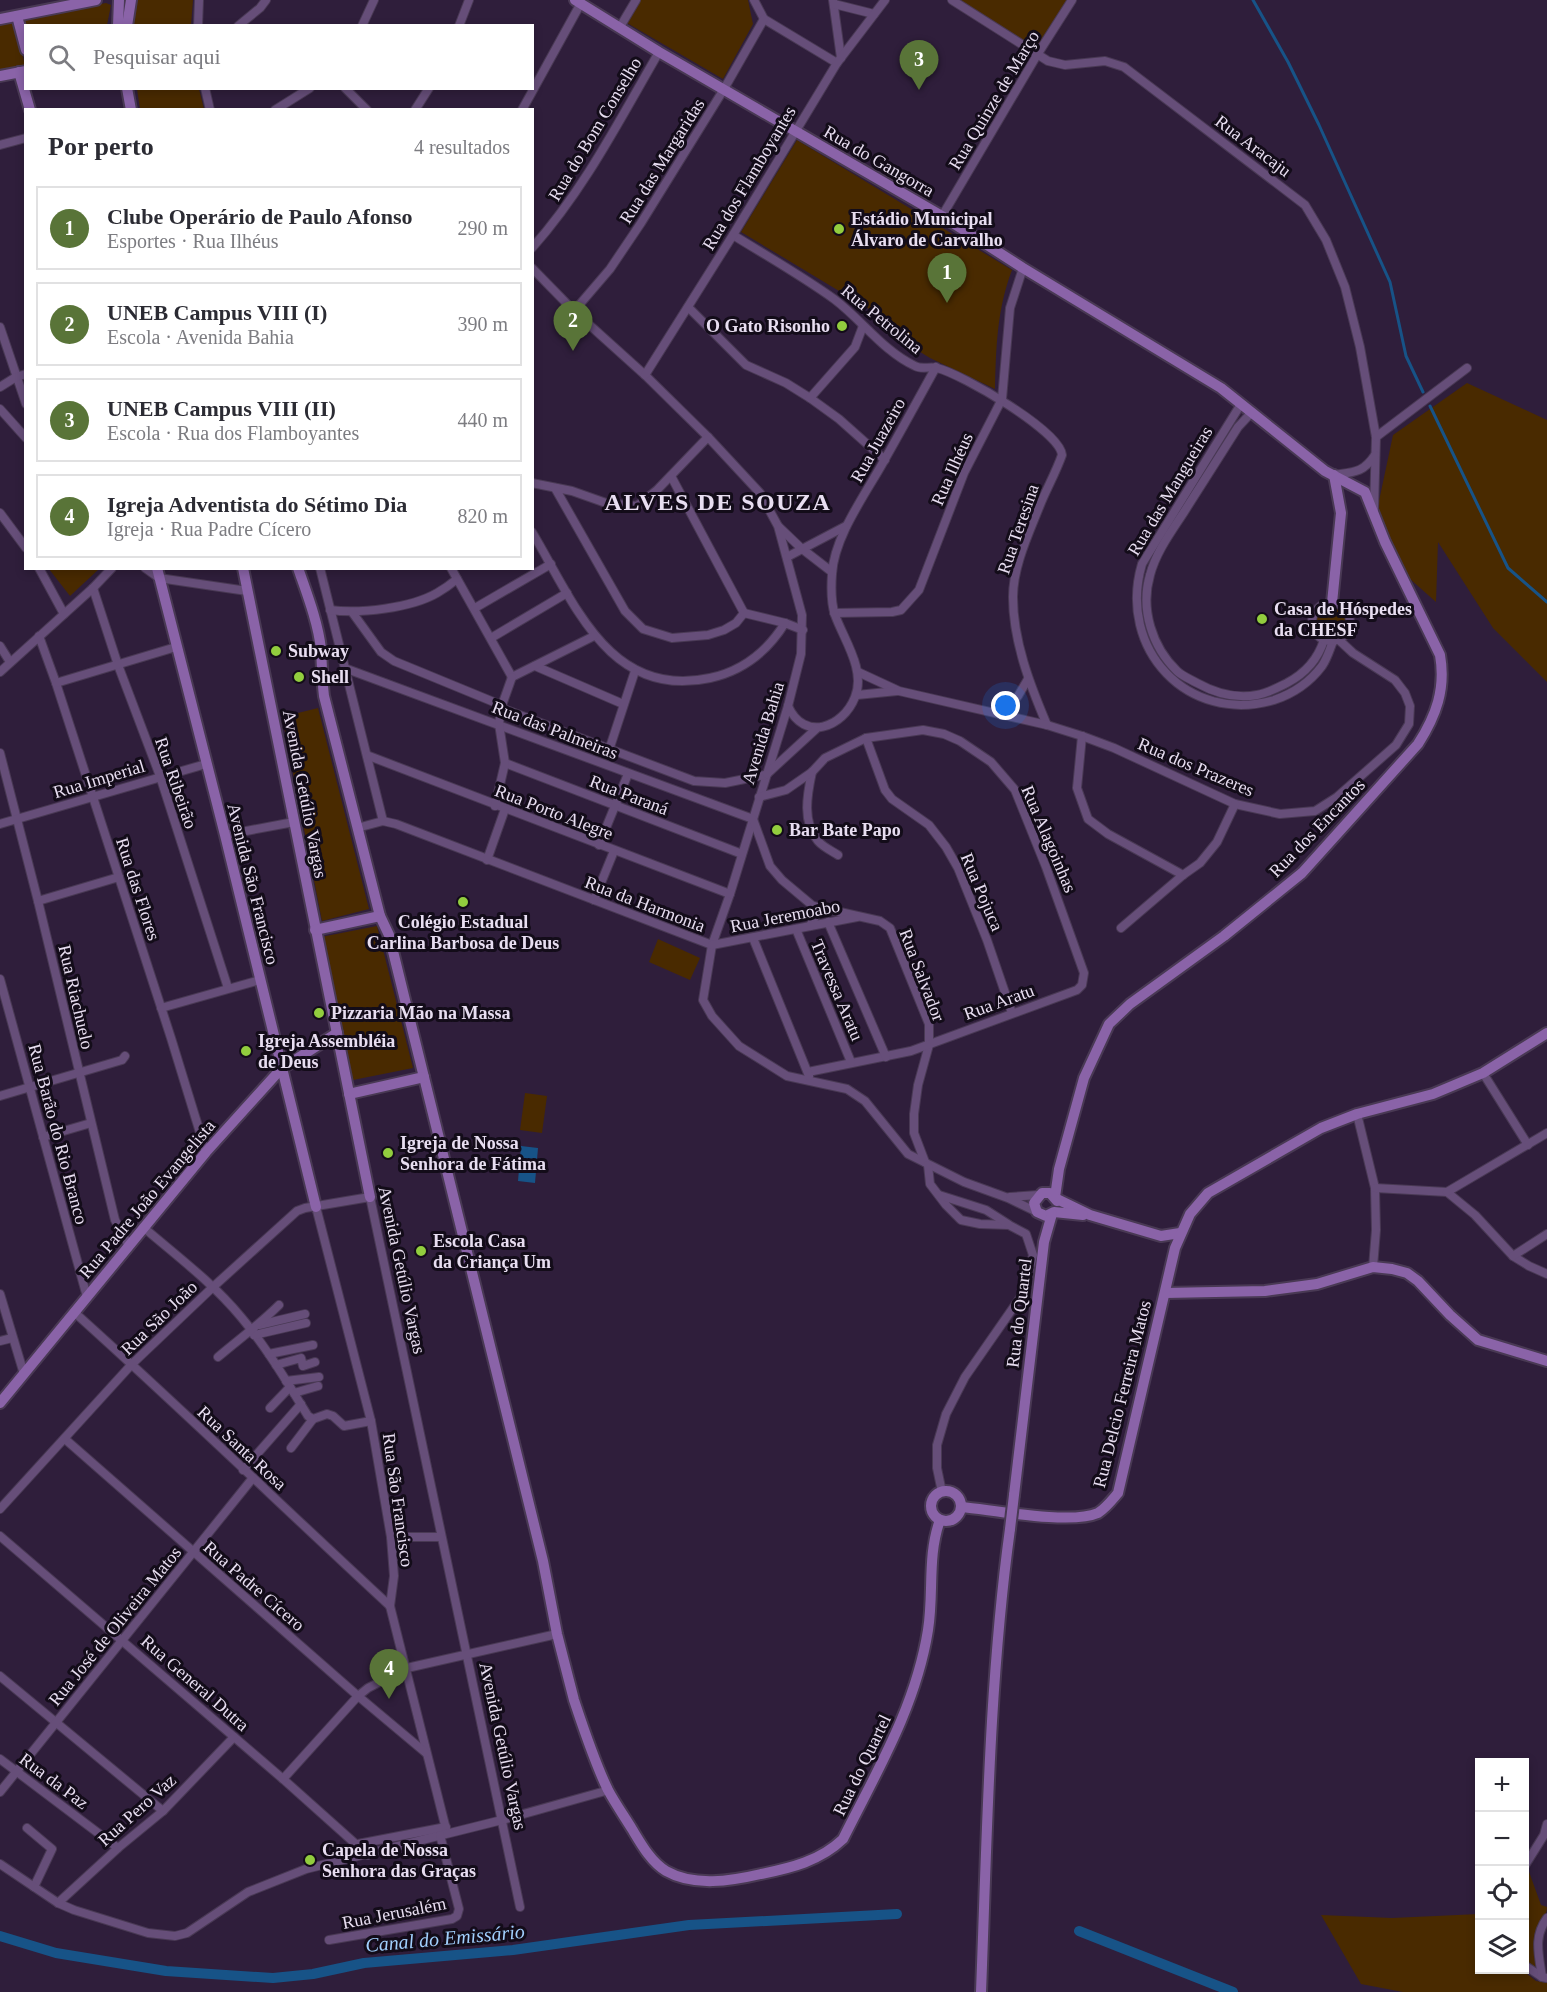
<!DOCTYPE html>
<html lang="pt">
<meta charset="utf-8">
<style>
:root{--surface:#fff;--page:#f7f7f7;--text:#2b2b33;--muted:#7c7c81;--line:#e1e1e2;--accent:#597438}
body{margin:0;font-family:"Times New Roman",serif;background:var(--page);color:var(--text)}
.controls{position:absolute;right:18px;bottom:18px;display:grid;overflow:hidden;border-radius:0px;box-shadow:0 3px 9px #0003}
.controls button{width:54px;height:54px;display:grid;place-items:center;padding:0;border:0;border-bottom:2px solid var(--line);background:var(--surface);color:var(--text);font:30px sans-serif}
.you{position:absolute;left:1006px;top:706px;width:21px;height:21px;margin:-15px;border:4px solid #fff;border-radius:50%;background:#1a73e8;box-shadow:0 0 0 9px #1a73e833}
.badge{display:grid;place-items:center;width:39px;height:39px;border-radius:50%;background:var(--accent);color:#fff;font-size:20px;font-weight:700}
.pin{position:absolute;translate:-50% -50px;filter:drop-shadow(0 2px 3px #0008)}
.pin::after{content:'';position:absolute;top:32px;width:21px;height:18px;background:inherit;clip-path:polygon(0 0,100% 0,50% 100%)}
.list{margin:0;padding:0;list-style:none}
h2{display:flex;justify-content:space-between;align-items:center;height:78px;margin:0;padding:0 24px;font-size:26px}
h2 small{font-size:20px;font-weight:400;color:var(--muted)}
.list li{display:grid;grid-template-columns:39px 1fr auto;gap:18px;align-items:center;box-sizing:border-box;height:84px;margin:0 12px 12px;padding:0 12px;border:2px solid var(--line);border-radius:0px}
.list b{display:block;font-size:22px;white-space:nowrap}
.list p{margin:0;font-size:20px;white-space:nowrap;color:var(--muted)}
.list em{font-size:20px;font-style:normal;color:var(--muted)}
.icon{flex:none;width:33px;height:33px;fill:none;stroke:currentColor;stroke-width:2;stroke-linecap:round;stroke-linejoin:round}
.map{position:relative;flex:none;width:1547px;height:1992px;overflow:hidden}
.search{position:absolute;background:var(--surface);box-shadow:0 3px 9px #0003;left:24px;top:24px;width:510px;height:66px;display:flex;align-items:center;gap:15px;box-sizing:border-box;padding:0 21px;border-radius:0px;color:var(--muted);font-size:22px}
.panel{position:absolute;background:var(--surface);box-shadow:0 3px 9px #0003;left:24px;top:108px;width:510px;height:462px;border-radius:0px}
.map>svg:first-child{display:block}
</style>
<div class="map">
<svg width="1547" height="1992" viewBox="0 0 1547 1992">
<rect width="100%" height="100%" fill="#2f1e3b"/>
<g fill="#492a00">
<path d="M135 0H193L191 25 132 26Z"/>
<path d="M640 0H748L753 24 723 79 627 23Z"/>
<path d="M961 0H1067L1041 43 1030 45 963 3Z"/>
<path d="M106 3 111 5 107 25 25 27 24 18Z"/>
<path d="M16 20 25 67 0 71V23Z"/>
<path d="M137 89H199L204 109H140Z"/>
<path d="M797 140 1012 270C997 309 996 348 995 389L930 358 883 329 884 318 741 232Z"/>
<path d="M1467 383 1547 420V682L1493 628 1438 542 1436 602 1410 579 1376 515 1393 435Z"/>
<path d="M49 569H99L70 596Z"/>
<circle cx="1331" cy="622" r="17"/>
<path d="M318 708 369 909 322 921 282 717Z"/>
<path d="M377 926 413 1068 353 1080 321 937Z"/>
<path d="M658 939 700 958 690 980 649 962Z"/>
<path d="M525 1093 547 1096 542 1133 520 1130Z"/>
<path d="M1528 1869 1541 1905 1547 1907C1547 1918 1537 1924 1535 1935 1533 1946 1537 1960 1538 1971L1525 1962 1524 1874Z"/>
<path d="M1479 1914 1480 1970H1522L1536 1981 1547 1983V1992H1403L1361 1984 1321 1915 1392 1918Z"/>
</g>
<path fill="#175387" d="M521 1146 538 1148 535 1183 518 1181Z"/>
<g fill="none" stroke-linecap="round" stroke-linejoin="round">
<g stroke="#175387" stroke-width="3">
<path d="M1253 0 1288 62 1319 125 1390 282 1406 356 1423 392"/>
<path d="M1430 406 1508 568 1547 602"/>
</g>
<g stroke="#175387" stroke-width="10">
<path d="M1079 1931 1233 1992"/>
<path d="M0 1936 56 1953 166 1971 273 1978 313 1974 364 1963 513 1950 689 1925 897 1914"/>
</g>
<g stroke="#493954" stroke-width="10">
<g id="street">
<path d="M754 0 764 19 837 63"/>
<path d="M833 0 841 58"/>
<path d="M952 0 1048 61 1065 65 1105 61 1124 67 1305 205 1326 240 1345 287 1360 347 1376 437 1374 509"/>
<path d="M834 4 874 14"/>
<path d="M198 26 199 0"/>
<path d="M238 26 260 8 266 0"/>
<path d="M362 26 374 0"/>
<path d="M459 26 469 0"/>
<path d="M620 27 636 0"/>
<path d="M205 88 210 110"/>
<path d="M345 88 367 110"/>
<path d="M275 110 310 88"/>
<path d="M415 110 429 88"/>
<path d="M522 110 581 3"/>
<path d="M0 145 26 138"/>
<path d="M942 216 1037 55 1072 0"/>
<path d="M733 235C767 256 802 276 834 299 862 320 883 351 915 366 922 370 930 366 937 368 962 374 1060 431 1062 455 1056 472 1047 488 1040 505 1029 533 1013 566 1013 597 1013 641 1030 685 1047 725"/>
<path d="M532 248C584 190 620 119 659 52"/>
<path d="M532 268 574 311 645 375 708 437 760 493 778 526 802 615 801 654 788 706 730 894 712 945 703 1000 712 1016 739 1046 787 1076 847 1089 865 1101 908 1154 964 1182 1008 1198 1037 1212"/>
<path d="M688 307 746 365 786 383 810 398 839 419 885 460"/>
<path d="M574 311 610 269 641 223 724 89 764 19"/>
<path d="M0 327 26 404"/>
<path d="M645 375 733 235 837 63 885 0"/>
<path d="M0 387 16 377 26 374"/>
<path d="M810 398 855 347 863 326"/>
<path d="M1241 404 1142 564C1117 649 1188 725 1274 700 1292 694 1310 682 1322 666 1327 659 1330 649 1333 641"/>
<path d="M0 409 26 438"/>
<path d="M1252 412 1238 427C1220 455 1202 484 1184 512 1171 532 1156 552 1150 575 1140 609 1152 647 1177 671 1182 676 1190 679 1197 683 1215 693 1236 699 1257 695 1268 693 1277 688 1287 683 1304 674 1318 659 1324 640"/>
<path d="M1376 437 1467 368"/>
<path d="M1334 475C1354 472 1363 473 1375 455"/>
<path d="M671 476 744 613"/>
<path d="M532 483 572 491 606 503 637 506 657 490 708 437"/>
<path d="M555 488 625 611 643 629 672 638 708 635 724 630 736 623 744 613"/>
<path d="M0 513 26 548"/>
<path d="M779 527 801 548 832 572"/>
<path d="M532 532C574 602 609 700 710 678 742 671 767 652 785 623L803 630"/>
<path d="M787 557 846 526"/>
<path d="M39 568 64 614"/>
<path d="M145 568 159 578 247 591"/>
<path d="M320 568 383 821"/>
<path d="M451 568 512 677"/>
<path d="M93 588 118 665 160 776 228 988"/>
<circle cx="1331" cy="622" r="19"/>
<path d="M475 608 551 564"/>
<path d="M330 610C360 614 411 608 437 593 444 589 451 584 457 579"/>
<path d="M352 612 381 652 394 661 501 705"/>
<path d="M744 613 785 623"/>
<path d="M834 613 892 612 901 610 919 590 964 473 1002 399 1010 308 1023 268"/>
<path d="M39 636 56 683 171 1038 206 1152"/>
<path d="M491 638 567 593"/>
<path d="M0 646 10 662"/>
<path d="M535 666 623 704"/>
<path d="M347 669C483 718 617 770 753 819L770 866 782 880 813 906 880 921 890 928 929 1024V1045L918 1085 914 1114V1133L925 1162"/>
<path d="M0 672 93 588 112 568"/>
<path d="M858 672 899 691 1047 725 1082 736 1114 748 1235 804 1280 814 1315 811 1337 797 1396 745 1409 724 1410 706 1405 693 1395 680 1353 653 1339 640"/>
<path d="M512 677 594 636"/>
<path d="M56 683 176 647"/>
<path d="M857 695 897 691"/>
<path d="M788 706C804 742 843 728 855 697 866 670 844 640 835 615 831 603 831 588 832 574 834 536 867 492 885 459 902 429 919 398 936 367"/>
<path d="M501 708 694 781 725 783 765 775"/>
<path d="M1001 715 1018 696 1028 679"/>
<path d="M1082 736 1077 788 1088 819 1108 834 1183 875"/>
<path d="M866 738 885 790 892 799 929 825 946 847 958 868 987 940 1012 1013"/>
<path d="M609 750 635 671"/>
<path d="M0 753 38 901 115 1220 129 1246"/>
<path d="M369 756 730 894"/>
<path d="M505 763 742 854"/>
<path d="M812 772C807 795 802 822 818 841 823 847 832 851 838 855"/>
<path d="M767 774 816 729"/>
<path d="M759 797 786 790 812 772 825 758 866 738 923 730 944 734 960 741 991 762 1015 790 1046 867 1084 973 1082 985 1077 990 911 1051 808 1072"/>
<path d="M495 806 505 763 499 724 501 708 512 677"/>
<path d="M0 824 206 764"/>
<path d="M357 828 383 821 396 824 712 945"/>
<path d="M225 835 294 822"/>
<path d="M599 845 628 774"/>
<path d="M487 860 505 809"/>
<path d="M594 900 614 851"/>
<path d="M38 901 119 877"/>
<path d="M828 922 886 1057"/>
<path d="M810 926 815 917 813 906"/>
<path d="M1121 928 1183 875 1200 863 1217 842 1235 804"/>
<path d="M796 929 851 1062"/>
<path d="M753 938 809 1076"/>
<path d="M712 945 857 917"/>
<path d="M0 979 87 1297"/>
<path d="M161 1008 260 980"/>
<path d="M1483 1073 1528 1145"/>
<path d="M0 1096 122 1060 125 1056"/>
<path d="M1357 1114 1375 1188 1376 1230 1373 1267"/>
<path d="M43 1137 91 1123"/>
<path d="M928 1165 930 1184 946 1205 961 1220 980 1224 1009 1225 1026 1234 1033 1255 1024 1292 965 1377 946 1414 937 1445V1468L942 1492"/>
<path d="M1375 1188 1447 1192 1475 1215 1513 1256 1529 1266 1547 1274"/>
<path d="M1447 1192 1547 1133"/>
<path d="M939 1195 986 1210 1008 1224"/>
<path d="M1010 1197 1038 1195"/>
<path d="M316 1207 371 1421 391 1537 394 1576 390 1606 447 1833"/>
<path d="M143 1227C177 1256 213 1283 241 1317 267 1348 287 1382 308 1416L313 1419 327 1414 333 1416 344 1426 371 1421"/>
<path d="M1513 1256 1547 1234"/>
<path d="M0 1294 24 1374"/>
<path d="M74 1312C181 1408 284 1508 390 1606"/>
<path d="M259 1325 305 1314"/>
<path d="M254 1335 306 1323"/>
<path d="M0 1341 12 1338"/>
<path d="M269 1354 313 1345"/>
<path d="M218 1357C238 1340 260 1324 279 1305"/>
<path d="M276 1365 301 1358 303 1366 315 1362"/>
<path d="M286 1381 319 1377"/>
<path d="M294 1393 318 1386"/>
<path d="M270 1408 290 1387"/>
<path d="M65 1439 358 1696 426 1753"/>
<path d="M291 1448 313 1419"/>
<path d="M243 1470 301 1404"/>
<path d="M0 1509 132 1364 213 1287 297 1211 305 1208 370 1197 520 1907"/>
<path d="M0 1536 283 1779 368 1855"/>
<path d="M391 1537H441"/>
<path d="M0 1676 163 1811"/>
<path d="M0 1759 118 1848"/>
<path d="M283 1779 358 1696 368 1688 407 1668 557 1634"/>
<path d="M0 1792 252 1479"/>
<path d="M27 1828 52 1849 34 1887"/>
<path d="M358 1844 446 1827"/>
<path d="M0 1864 58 1903 74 1910 148 1933 175 1936 187 1933 248 1892 306 1869 502 1820 609 1790"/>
<path d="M1524 1867 1544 1835 1547 1824"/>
<path d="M58 1903 118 1848 163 1811 234 1737"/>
<path d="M329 1940 452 1919 457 1916 459 1909 440 1835"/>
<path d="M1524 1965 1542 1977 1547 1978"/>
<path d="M1542 1977C1539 1955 1533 1937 1547 1918"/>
</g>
</g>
<g stroke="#493954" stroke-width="14">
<g id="secondary">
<path d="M575 0 659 52 942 216 1023 268 1221 388 1325 471 1365 492 1385 542 1440 655C1446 689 1436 716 1418 744L1302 873 1224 936 1130 1004 1109 1024 1084 1078 1059 1169 1055 1197"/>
<path d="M17 16 26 50"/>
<path d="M0 19 96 0"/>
<path d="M118 26 119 0"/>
<path d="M127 26 131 0"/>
<path d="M19 72 30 110"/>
<path d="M0 76 26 71"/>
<path d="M127 88 131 110"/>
<path d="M157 568 225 835 316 1207"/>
<path d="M243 568 370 1197"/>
<path d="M298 568C307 594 318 622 321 649 322 665 322 680 324 696L380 916 389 935 543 1561 557 1634 574 1700C584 1730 594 1761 608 1790 615 1803 624 1816 632 1829 641 1844 651 1862 666 1871 694 1887 731 1881 761 1874 791 1868 820 1861 843 1839 877 1771 916 1706 928 1630 934 1593 927 1556 940 1520"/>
<path d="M1332 603 1341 513 1334 475"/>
<path d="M315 930 380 916"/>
<path d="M349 1094 424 1077"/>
<path d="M1057 1199 1090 1215 1161 1236 1180 1233"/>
<path d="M1057 1201 1050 1193H1042L1034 1203 1037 1212 1046 1216 1054 1212 1083 1215"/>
<path d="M1165 1293 1265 1291 1317 1284 1373 1267 1392 1269 1407 1273 1418 1281 1450 1315 1478 1340 1547 1361"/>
<path d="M0 1403 206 1152 281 1069 337 1033"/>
<circle cx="946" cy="1506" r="15"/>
<path d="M1014 1495 1044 1242 1052 1214"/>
<path d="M962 1507C993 1510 1071 1525 1098 1513 1106 1508 1112 1500 1118 1493L1175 1248 1190 1214 1208 1193 1321 1128 1357 1114 1433 1094 1483 1073 1547 1033"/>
<path d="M981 1992C987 1838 989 1682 1010 1529"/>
</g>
</g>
<use href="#street" stroke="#664e79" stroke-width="8"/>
<use href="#secondary" stroke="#8a63a8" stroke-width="10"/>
<g stroke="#493954" stroke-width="14" stroke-linecap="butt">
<path id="secondary-bridge" d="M1010 1529 1014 1495"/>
</g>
<use href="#secondary-bridge" stroke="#8a63a8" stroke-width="10"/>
</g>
<g fill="#92cd3e" stroke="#130c19" stroke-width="2">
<circle cx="839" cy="229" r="6"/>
<circle cx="842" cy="326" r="6"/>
<circle cx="1262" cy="619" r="6"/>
<circle cx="276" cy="651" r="6"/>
<circle cx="299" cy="677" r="6"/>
<circle cx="777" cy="830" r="6"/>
<circle cx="463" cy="902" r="6"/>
<circle cx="319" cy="1013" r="6"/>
<circle cx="246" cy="1051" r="6"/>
<circle cx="388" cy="1153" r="6"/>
<circle cx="421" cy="1251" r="6"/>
<circle cx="310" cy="1860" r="6"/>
</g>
<g text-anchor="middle" stroke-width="6" stroke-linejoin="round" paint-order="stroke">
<g font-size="18" fill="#e8def1" stroke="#130c19">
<text transform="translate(994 100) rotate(-59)" y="6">Rua Quinze de Março</text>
<text transform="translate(595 129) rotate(-59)" y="6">Rua do Bom Conselho</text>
<text transform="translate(1253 146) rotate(37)" y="6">Rua Aracaju</text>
<text transform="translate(662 161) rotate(-58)" y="6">Rua das Margaridas</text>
<text transform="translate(879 161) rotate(30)" y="6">Rua do Gangorra</text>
<text transform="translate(749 178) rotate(-59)" y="6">Rua dos Flamboyantes</text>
<text transform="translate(882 319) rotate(39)" y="6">Rua Petrolina</text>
<text transform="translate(878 440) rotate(-61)" y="6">Rua Juazeiro</text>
<text transform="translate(952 469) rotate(-66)" y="6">Rua Ilhéus</text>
<text transform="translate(1170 491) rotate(-59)" y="6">Rua das Mangueiras</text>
<text transform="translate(1018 529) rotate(-71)" y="6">Rua Teresina</text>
<text transform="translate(555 730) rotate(21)" y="6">Rua das Palmeiras</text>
<text transform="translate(763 733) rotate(-73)" y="6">Avenida Bahia</text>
<text transform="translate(1196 767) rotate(23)" y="6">Rua dos Prazeres</text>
<text transform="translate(99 779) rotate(-17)" y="6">Rua Imperial</text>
<text transform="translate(176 783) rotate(71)" y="6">Rua Ribeirão</text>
<text transform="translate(305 794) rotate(79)" y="6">Avenida Getúlio Vargas</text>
<text transform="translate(629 795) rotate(21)" y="6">Rua Paraná</text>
<text transform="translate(554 812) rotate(21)" y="6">Rua Porto Alegre</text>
<text transform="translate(1317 828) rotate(-46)" y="6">Rua dos Encantos</text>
<text transform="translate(1049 839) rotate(67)" y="6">Rua Alagoinhas</text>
<text transform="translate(253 884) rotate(76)" y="6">Avenida São Francisco</text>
<text transform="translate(138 889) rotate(72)" y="6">Rua das Flores</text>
<text transform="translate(982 892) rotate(67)" y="6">Rua Pojuca</text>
<text transform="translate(645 904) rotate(21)" y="6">Rua da Harmonia</text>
<text transform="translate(785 916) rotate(-11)" y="6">Rua Jeremoabo</text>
<text transform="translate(922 975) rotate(69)" y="6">Rua Salvador</text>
<text transform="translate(837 990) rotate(67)" y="6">Travessa Aratu</text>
<text transform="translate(76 997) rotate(77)" y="6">Rua Riachuelo</text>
<text transform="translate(999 1002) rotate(-20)" y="6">Rua Aratu</text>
<text transform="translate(58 1134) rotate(75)" y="6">Rua Barão do Rio Branco</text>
<text transform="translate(147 1199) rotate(-50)" y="6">Rua Padre João Evangelista</text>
<text transform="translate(402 1270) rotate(78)" y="6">Avenida Getúlio Vargas</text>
<text transform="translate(1019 1313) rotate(-83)" y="6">Rua do Quartel</text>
<text transform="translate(159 1318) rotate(-44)" y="6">Rua São João</text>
<text transform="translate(1122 1394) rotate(-76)" y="6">Rua Delcio Ferreira Matos</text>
<text transform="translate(242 1448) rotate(43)" y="6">Rua Santa Rosa</text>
<text transform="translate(398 1500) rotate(82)" y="6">Rua São Francisco</text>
<text transform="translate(254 1586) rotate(41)" y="6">Rua Padre Cícero</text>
<text transform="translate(115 1626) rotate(-51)" y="6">Rua José de Oliveira Matos</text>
<text transform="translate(195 1683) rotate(41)" y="6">Rua General Dutra</text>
<text transform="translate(503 1746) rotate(78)" y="6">Avenida Getúlio Vargas</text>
<text transform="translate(862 1765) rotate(-64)" y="6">Rua do Quartel</text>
<text transform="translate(54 1781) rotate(37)" y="6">Rua da Paz</text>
<text transform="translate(137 1810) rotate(-42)" y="6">Rua Pero Vaz</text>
<text transform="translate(394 1913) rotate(-11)" y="6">Rua Jerusalém</text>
</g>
<g font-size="18" font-weight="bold" fill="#e8def1" stroke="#130c19" text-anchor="start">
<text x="851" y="225">Estádio Municipal<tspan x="851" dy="21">Álvaro de Carvalho</tspan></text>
<text x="830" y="332" text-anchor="end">O Gato Risonho</text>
<text x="1274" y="615">Casa de Hóspedes<tspan x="1274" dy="21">da CHESF</tspan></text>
<text x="288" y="657">Subway</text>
<text x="311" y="683">Shell</text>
<text x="789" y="836">Bar Bate Papo</text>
<text x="463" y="928" text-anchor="middle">Colégio Estadual<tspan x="463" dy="21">Carlina Barbosa de Deus</tspan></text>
<text x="331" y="1019">Pizzaria Mão na Massa</text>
<text x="258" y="1047">Igreja Assembléia<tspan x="258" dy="21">de Deus</tspan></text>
<text x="400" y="1149">Igreja de Nossa<tspan x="400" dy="21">Senhora de Fátima</tspan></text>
<text x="433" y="1247">Escola Casa<tspan x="433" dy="21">da Criança Um</tspan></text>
<text x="322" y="1856">Capela de Nossa<tspan x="322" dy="21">Senhora das Graças</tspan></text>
</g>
<g font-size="20" font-style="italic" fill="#a1cffd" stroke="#130c19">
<text transform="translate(445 1938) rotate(-5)" y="7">Canal do Emissário</text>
</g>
<g font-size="24" font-weight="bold" letter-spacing="1.5" fill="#e8def1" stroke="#130c19">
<text x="718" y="510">ALVES DE SOUZA</text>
</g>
</g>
</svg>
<div class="controls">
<button>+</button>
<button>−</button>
<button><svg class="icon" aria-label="locate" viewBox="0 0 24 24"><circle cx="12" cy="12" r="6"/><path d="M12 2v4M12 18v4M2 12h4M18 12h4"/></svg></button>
<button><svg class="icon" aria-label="layers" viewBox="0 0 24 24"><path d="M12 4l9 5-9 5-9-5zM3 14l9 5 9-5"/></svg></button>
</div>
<div class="you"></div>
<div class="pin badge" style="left:947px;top:303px">1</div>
<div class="pin badge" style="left:573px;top:351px">2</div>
<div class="pin badge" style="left:919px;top:90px">3</div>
<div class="pin badge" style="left:389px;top:1699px">4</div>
<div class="search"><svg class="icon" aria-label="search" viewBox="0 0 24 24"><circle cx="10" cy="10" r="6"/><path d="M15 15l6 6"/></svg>Pesquisar aqui</div>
<section class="panel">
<h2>Por perto<small>4 resultados</small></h2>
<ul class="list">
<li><span class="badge">1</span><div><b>Clube Operário de Paulo Afonso</b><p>Esportes · Rua Ilhéus</p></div><em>290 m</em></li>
<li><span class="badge">2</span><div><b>UNEB Campus VIII (I)</b><p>Escola · Avenida Bahia</p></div><em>390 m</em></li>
<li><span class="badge">3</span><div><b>UNEB Campus VIII (II)</b><p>Escola · Rua dos Flamboyantes</p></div><em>440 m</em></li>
<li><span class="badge">4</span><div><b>Igreja Adventista do Sétimo Dia</b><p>Igreja · Rua Padre Cícero</p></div><em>820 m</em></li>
</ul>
</section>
</div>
